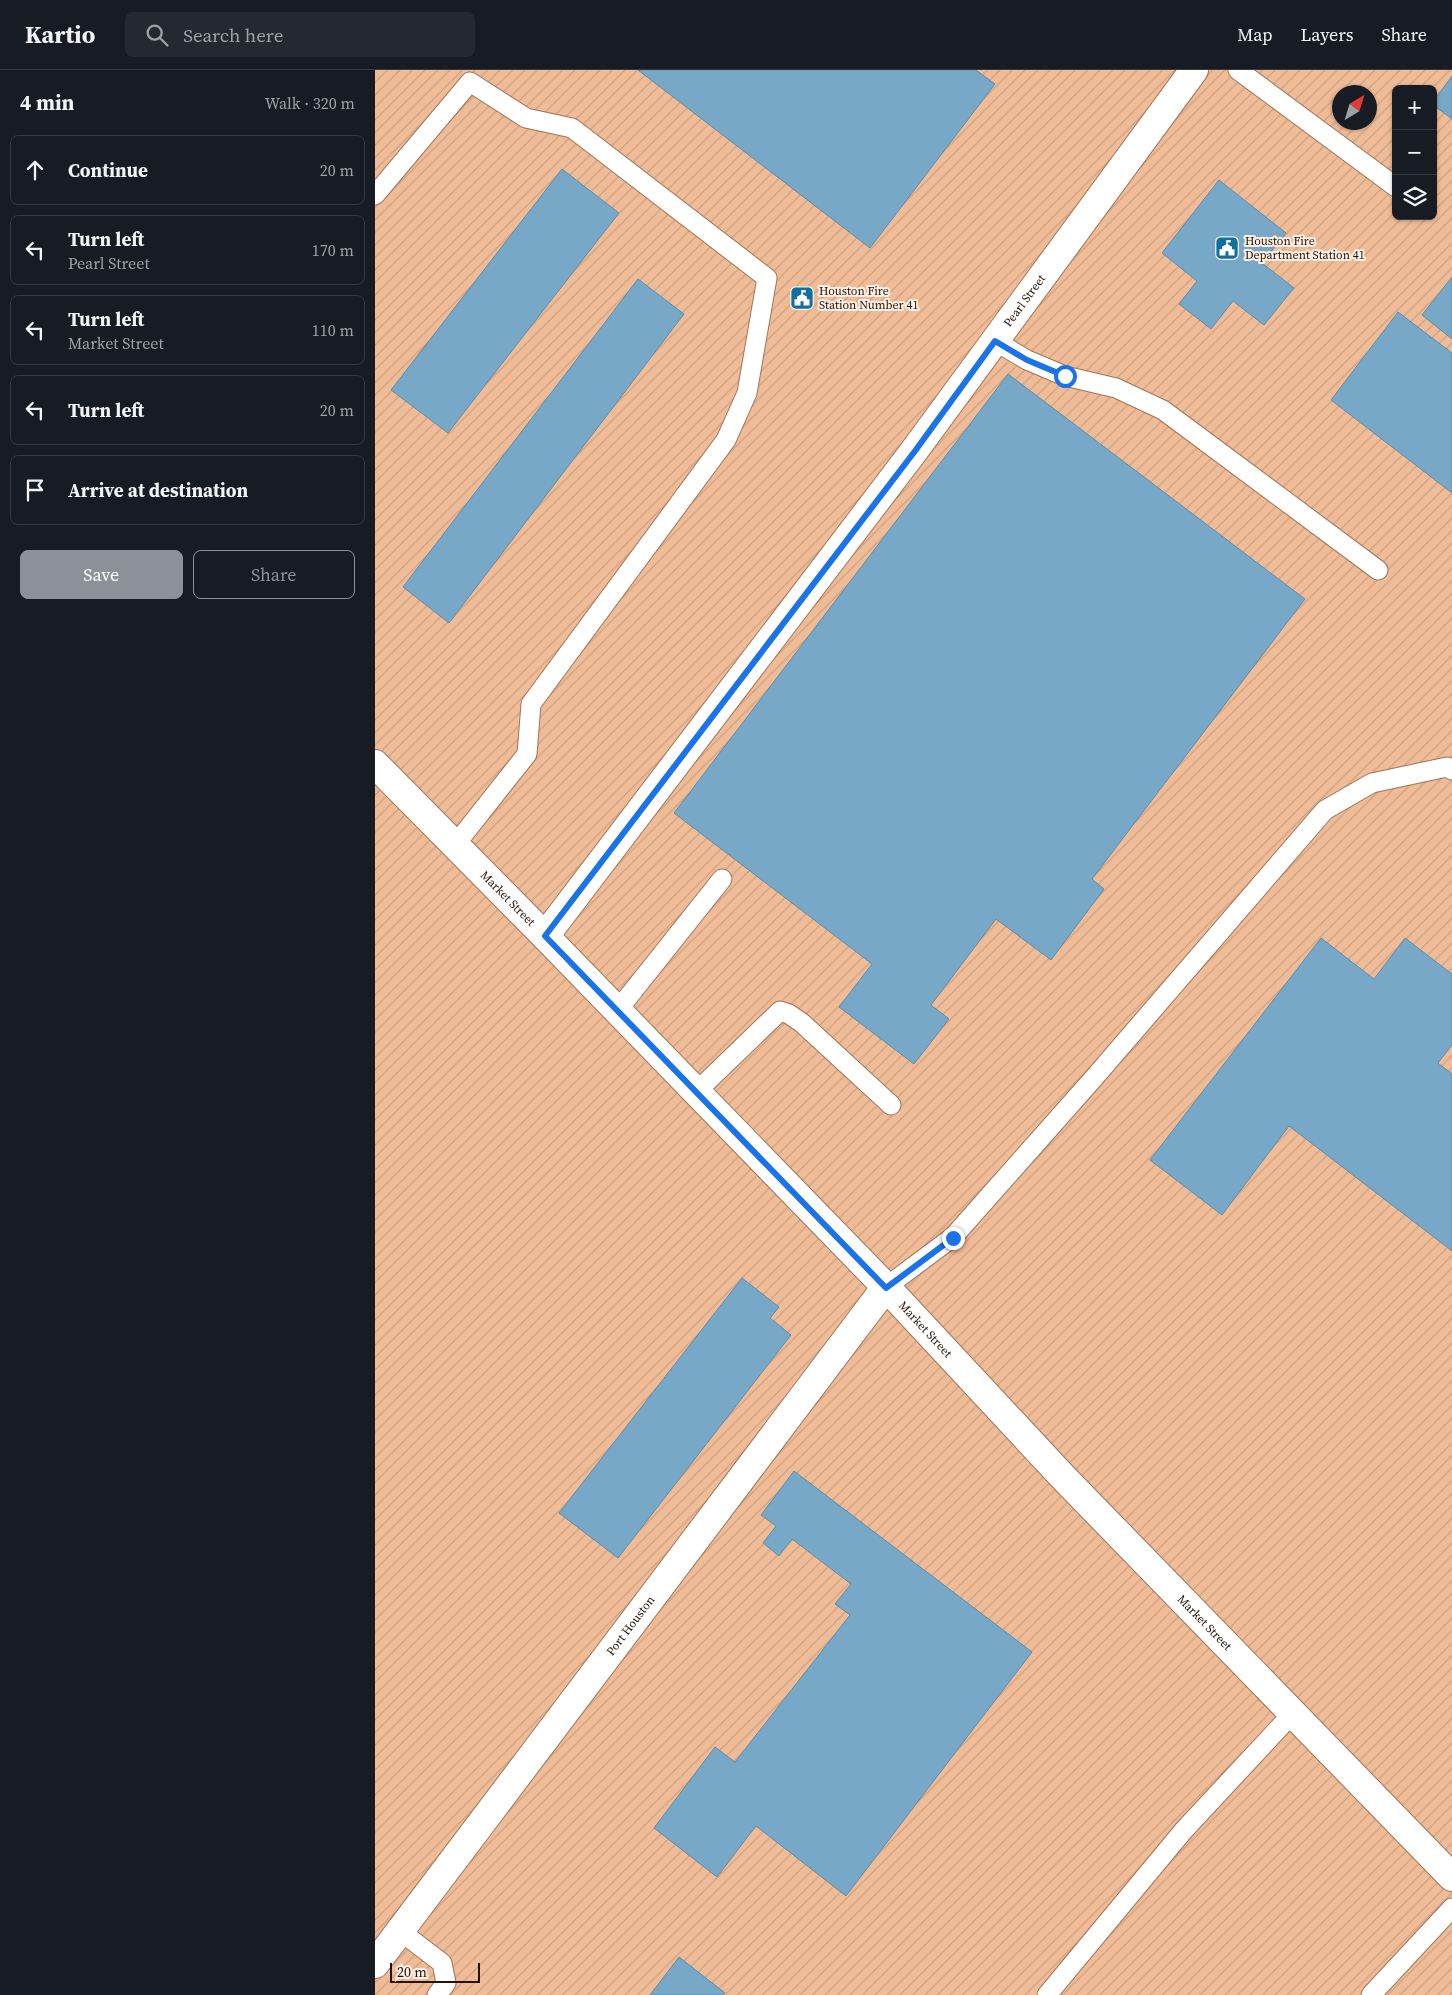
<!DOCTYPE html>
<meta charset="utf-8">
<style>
:root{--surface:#171b24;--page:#242831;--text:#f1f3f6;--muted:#9ea1a6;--line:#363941;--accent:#8c9099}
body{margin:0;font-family:"Source Serif 4",serif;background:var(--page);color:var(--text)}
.controls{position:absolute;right:15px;top:15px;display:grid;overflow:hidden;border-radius:8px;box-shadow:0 1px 4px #0004}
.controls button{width:45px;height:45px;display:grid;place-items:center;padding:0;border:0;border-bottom:1px solid var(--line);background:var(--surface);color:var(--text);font:25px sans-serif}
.compass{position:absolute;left:957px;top:15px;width:45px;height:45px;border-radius:50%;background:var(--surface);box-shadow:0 1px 4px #0004;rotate:38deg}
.scale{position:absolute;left:15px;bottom:12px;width:90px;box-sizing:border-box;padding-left:5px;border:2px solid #241408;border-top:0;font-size:14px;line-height:18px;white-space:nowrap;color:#241408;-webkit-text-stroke:4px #fef0e6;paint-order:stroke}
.stop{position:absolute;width:15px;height:15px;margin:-11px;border:4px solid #1a73e8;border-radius:50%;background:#fff}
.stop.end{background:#1a73e8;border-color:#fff;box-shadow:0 1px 5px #0008}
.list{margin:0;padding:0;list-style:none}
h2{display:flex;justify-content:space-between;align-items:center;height:65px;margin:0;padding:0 20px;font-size:21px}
h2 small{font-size:16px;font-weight:400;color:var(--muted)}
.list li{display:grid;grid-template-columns:32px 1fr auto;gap:15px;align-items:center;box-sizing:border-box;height:70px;margin:0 10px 10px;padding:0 10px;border:1px solid var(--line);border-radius:8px}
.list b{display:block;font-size:19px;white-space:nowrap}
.list p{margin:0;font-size:16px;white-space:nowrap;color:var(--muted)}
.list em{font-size:16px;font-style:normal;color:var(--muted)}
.actions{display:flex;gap:10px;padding:15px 20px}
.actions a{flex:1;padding:11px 0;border:1px solid var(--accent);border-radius:8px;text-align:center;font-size:18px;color:var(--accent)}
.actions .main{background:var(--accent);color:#fff}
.icon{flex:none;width:28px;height:28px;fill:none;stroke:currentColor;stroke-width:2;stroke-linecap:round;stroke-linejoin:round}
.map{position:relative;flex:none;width:1077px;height:1925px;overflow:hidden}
header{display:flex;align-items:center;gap:30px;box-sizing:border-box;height:70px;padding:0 25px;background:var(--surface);border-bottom:1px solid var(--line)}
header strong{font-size:24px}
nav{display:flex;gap:28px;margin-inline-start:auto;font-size:18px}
.search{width:350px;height:45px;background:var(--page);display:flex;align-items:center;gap:12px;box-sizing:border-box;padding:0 18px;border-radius:8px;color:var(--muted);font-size:19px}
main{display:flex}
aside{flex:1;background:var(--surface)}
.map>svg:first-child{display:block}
</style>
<header>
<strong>Kartio</strong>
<div class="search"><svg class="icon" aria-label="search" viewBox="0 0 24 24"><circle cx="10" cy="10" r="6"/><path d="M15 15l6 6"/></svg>Search here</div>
<nav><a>Map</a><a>Layers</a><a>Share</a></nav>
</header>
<main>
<aside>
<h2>4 min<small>Walk · 320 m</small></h2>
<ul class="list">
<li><svg class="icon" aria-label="ahead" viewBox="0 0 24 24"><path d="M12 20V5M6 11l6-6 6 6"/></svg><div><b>Continue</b></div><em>20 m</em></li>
<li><svg class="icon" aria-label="left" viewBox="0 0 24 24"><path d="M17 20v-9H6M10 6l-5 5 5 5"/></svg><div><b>Turn left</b><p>Pearl Street</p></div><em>170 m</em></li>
<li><svg class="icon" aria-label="left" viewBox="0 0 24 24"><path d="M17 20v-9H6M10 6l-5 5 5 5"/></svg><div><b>Turn left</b><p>Market Street</p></div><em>110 m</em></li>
<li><svg class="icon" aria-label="left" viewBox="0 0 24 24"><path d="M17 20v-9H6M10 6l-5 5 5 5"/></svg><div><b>Turn left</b></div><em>20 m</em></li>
<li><svg class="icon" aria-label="arrive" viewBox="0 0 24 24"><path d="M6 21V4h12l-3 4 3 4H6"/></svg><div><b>Arrive at destination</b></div></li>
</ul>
<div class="actions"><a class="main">Save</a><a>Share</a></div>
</aside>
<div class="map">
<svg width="1077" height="1925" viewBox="0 0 1077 1925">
<defs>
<pattern id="industrial-furrows" width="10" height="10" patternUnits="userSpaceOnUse" patternTransform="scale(1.25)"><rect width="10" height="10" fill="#efbc97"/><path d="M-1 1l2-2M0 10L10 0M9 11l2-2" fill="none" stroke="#cda181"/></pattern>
</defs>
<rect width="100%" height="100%" fill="#f5c8a7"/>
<path fill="url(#industrial-furrows)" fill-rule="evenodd" d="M0 0H1077V1925H0ZM1021 19H1058V146H1021ZM964 22H994V52H964Z"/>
<g fill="#78a8c7" stroke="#5d8ca9">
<path d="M263 0H601L620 14 495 178Z"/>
<path d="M1077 6V49L1058 35V32Z"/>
<path d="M187 99 244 143 73 363 16 320Z"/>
<path d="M844 110 911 163 887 193 919 218 889 255 858 231 836 259 804 234 822 211 787 183Z"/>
<path d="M1077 207V269L1047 245Z"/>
<path d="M263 209 309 244 74 553 28 517Z"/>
<path d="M1023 242 1077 283V423L956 330Z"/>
<path d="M633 304 930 529 717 809 729 819 676 890 621 849 556 935 574 949 539 994 464 937 497 894 299 743Z"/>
<path d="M946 868 999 909 1030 868 1077 904V975L1063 993 1077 1004V1181L914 1056 847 1145 775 1090Z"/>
<path d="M367 1208 404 1237 395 1248 416 1265 243 1488 184 1443Z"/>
<path d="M419 1401 657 1582 471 1826 381 1756 342 1807 279 1758 340 1677 360 1692 475 1545 460 1534 476 1514 417 1469 404 1486 388 1473 401 1456 386 1445Z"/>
<path d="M304 1887 350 1923 348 1925H275Z"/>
</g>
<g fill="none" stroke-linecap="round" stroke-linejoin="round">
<g stroke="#9e7456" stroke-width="21">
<g id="lane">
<path d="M863 0 1021 117"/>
<path d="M0 125 95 12 151 48 197 58 392 208 372 323 351 370 156 634 152 684 80 775"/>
<path d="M620 271 652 290 690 306 741 318 788 340 1003 500"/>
<path d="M242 941 347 809"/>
<path d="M321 1022 405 941 414 944 427 953 516 1035"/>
<path d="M511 1217 578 1167 718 1009 950 740 997 713 1072 697 1077 700"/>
<path d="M25 1861 67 1893 71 1913 62 1925"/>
<path d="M672 1925 809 1760 918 1643"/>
<path d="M996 1925 1077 1838"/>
</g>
</g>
<g stroke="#9e7456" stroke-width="30">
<g id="street">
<path id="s1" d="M170 866 539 381 819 0"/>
<path id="s2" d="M0 1894 511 1217"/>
</g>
</g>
<g stroke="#9e7456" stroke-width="30">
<g id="secondary">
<path id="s3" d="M0 694 170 866 511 1217 687 1406 1077 1807"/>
</g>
</g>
<use href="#lane" stroke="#fff" stroke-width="19"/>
<use href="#street" stroke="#fff" stroke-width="28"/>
<use href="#secondary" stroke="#fff" stroke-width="28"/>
</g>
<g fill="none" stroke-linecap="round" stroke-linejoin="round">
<path stroke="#1a73e8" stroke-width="6" d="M578 1168 511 1218 170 866 540 381 620 271 652 290 690 306"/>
</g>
<defs>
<g id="civic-square" transform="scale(1.25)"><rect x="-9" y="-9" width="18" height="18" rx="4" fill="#0f709e" stroke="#fef0e6"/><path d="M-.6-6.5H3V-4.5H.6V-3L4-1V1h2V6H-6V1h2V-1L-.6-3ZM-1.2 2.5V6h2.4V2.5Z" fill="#fff"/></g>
</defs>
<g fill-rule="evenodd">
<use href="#civic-square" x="852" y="178"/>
<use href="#civic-square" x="427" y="228"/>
</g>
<g text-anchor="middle" stroke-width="4" stroke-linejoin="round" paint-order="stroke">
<g font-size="12" fill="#241408" stroke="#fef0e6" text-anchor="start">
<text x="870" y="175">Houston Fire<tspan x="870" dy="14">Department Station 41</tspan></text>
<text x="444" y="225">Houston Fire<tspan x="444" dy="14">Station Number 41</tspan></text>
</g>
<g font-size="12" fill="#241408" stroke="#fef0e6">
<text dy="4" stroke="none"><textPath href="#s1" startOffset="796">Pearl Street</textPath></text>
<text dy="4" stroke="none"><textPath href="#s3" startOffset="189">Market Street</textPath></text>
<text dy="4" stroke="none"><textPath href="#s3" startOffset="789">Market Street</textPath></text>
<text dy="4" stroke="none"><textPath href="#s3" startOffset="1194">Market Street</textPath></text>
<text dy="4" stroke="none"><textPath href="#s2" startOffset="424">Port Houston</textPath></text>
</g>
</g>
</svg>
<div class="controls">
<button>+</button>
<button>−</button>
<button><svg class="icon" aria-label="layers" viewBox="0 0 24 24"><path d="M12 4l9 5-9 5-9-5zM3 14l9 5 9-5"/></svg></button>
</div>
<svg class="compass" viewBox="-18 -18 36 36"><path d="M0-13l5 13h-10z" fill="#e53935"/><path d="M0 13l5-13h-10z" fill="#9ea1a6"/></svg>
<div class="scale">20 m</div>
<div class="stop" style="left:690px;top:306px"></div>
<div class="stop end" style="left:578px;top:1168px"></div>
</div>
</main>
